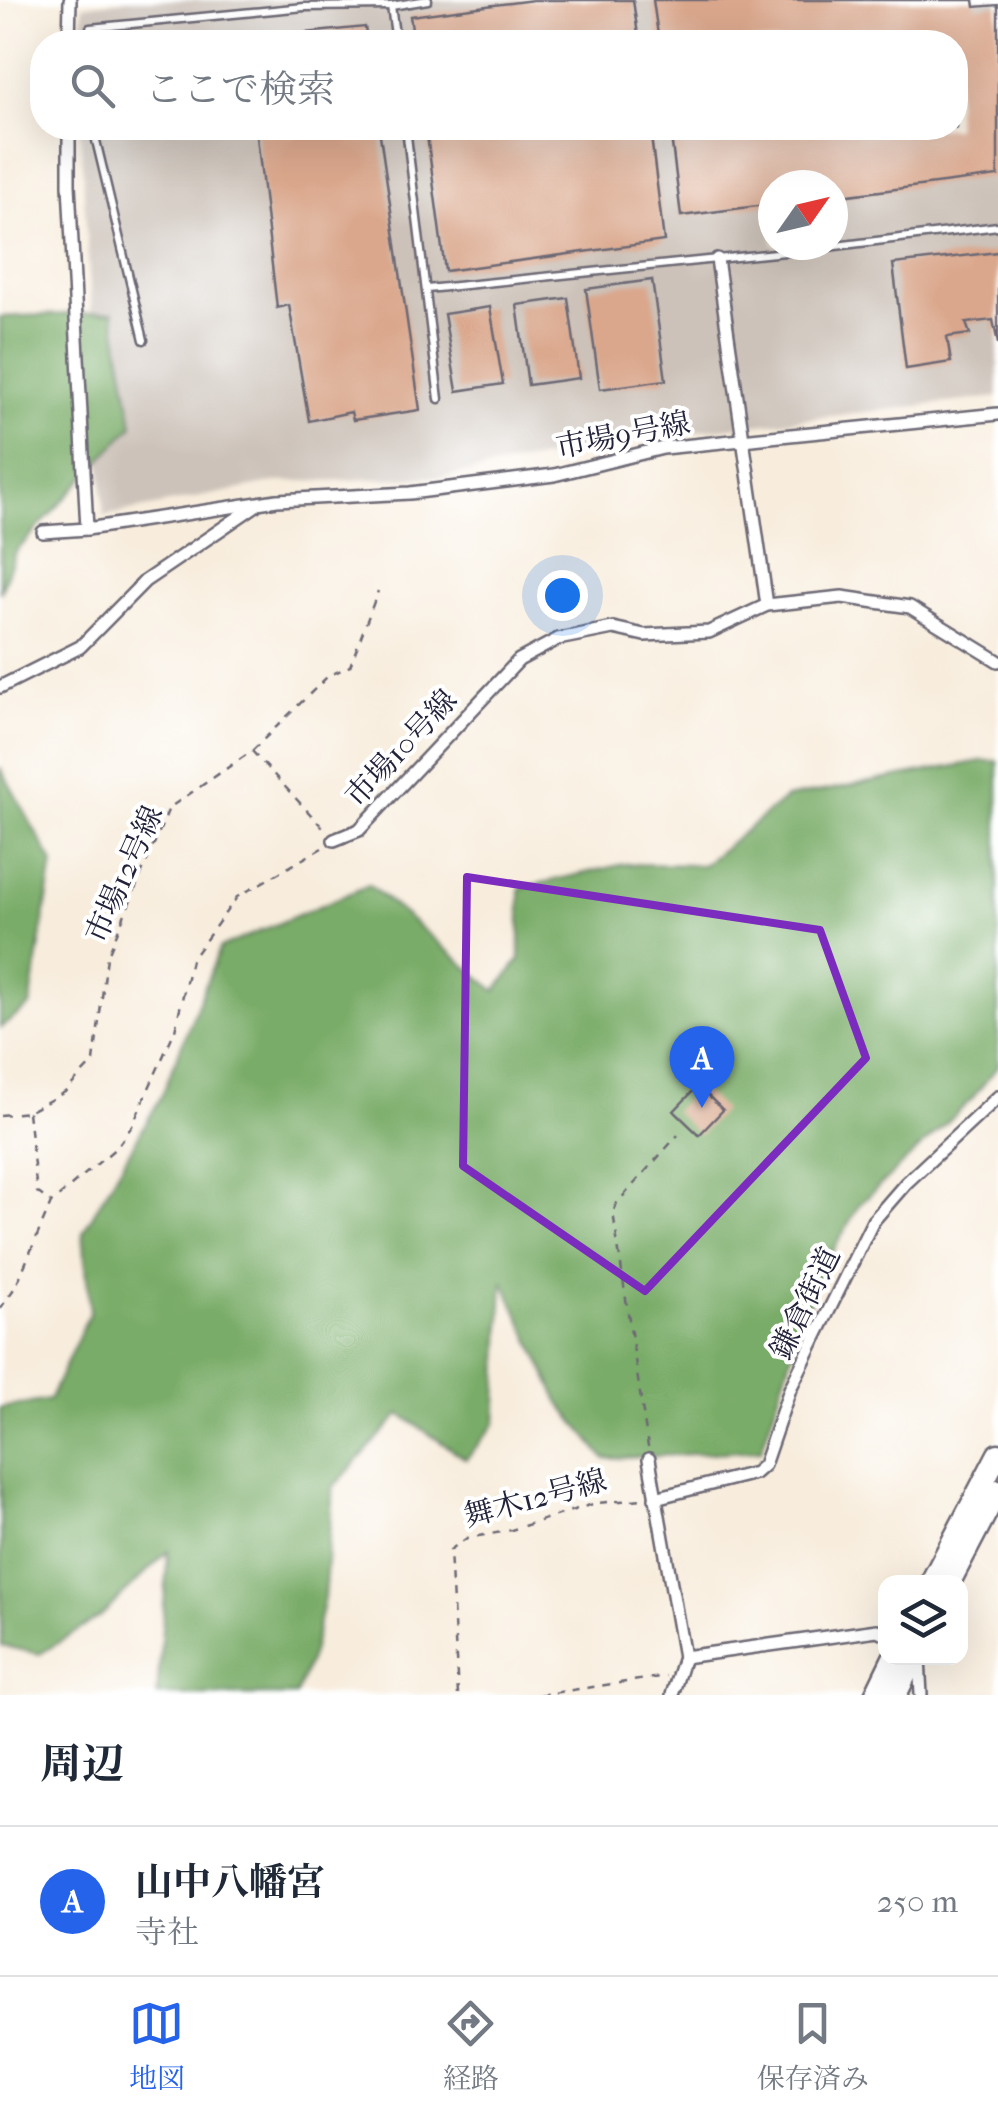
<!DOCTYPE html>
<html lang="ja">
<meta charset="utf-8">
<style>
:root{--surface:#fff;--page:#f2f2f3;--text:#1f2937;--muted:#747a83;--line:#e0e1e3;--accent:#2563eb}
body{margin:0;font-family:"IM FELL French Canon","Noto Serif JP",serif;background:var(--page);color:var(--text)}
.controls{position:absolute;right:30px;bottom:30px;display:grid;overflow:hidden;border-radius:20px;box-shadow:0 10px 40px #0002}
.controls button{width:90px;height:90px;display:grid;place-items:center;padding:0;border:0;border-bottom:2px solid var(--line);background:var(--surface);color:var(--text);font:50px sans-serif}
.compass{position:absolute;left:758px;top:170px;width:90px;height:90px;border-radius:50%;background:var(--surface);box-shadow:0 10px 40px #0002;rotate:56deg}
.you{position:absolute;left:562px;top:595px;width:35px;height:35px;margin:-25px;border:8px solid #fff;border-radius:50%;background:#1a73e8;box-shadow:0 0 0 15px #1a73e833}
.badge{display:grid;place-items:center;width:65px;height:65px;border-radius:50%;background:var(--accent);color:#fff;font-size:32px;font-weight:700}
.pin{position:absolute;translate:-50% -82px;filter:drop-shadow(0 2px 5px #0008)}
.pin::after{content:'';position:absolute;top:52px;width:35px;height:30px;background:inherit;clip-path:polygon(0 0,100% 0,50% 100%)}
.list{margin:0;padding:0;list-style:none}
h2{display:flex;justify-content:space-between;align-items:center;height:130px;margin:0;padding:0 40px;font-size:42px}
h2 small{font-size:32px;font-weight:400;color:var(--muted)}
.list li{display:grid;grid-template-columns:65px 1fr auto;gap:30px;align-items:center;box-sizing:border-box;height:150px;padding:0 40px;border-top:2px solid var(--line)}
.list b{display:block;font-size:38px;white-space:nowrap}
.list p{margin:0;font-size:32px;white-space:nowrap;color:var(--muted)}
.list em{font-size:32px;font-style:normal;color:var(--muted)}
.icon{flex:none;width:55px;height:55px;fill:none;stroke:currentColor;stroke-width:2;stroke-linecap:round;stroke-linejoin:round}
.map{position:relative;flex:none;width:998px;height:1695px;overflow:hidden}
.search{position:absolute;background:var(--surface);box-shadow:0 10px 40px #0002;left:30px;right:30px;top:30px;height:110px;display:flex;align-items:center;gap:25px;box-sizing:border-box;padding:0 35px;border-radius:40px;color:var(--muted);font-size:38px}
.sheet{height:280px;background:var(--surface)}
nav{display:flex;justify-content:space-around;align-items:center;box-sizing:border-box;height:140px;border-top:2px solid var(--line);background:var(--surface);font-size:28px;color:var(--muted)}
nav a{display:grid;justify-items:center;gap:5px}
nav .on{color:var(--accent)}
.map>svg:first-child{display:block}
</style>
<div class="map">
<svg width="998" height="1695" viewBox="0 0 998 1695">
<rect width="100%" height="100%" fill="#fff"/>
<filter id="ink" filterUnits="userSpaceOnUse"><feTurbulence type="fractalNoise" baseFrequency=".01" numOctaves="2"/><feDisplacementMap in="SourceGraphic" scale="20" xChannelSelector="R" yChannelSelector="G"/><feConvolveMatrix kernelMatrix="1 2 1 2 8 2 1 2 1" color-interpolation-filters="sRGB"/></filter>
<filter id="wash" filterUnits="userSpaceOnUse"><feTurbulence type="fractalNoise" baseFrequency=".0048" numOctaves="4" result="noise"/><feDisplacementMap in="SourceGraphic" scale="40" xChannelSelector="R" yChannelSelector="G"/><feGaussianBlur stdDeviation="2.25" result="paint"/><feColorMatrix in="noise" values="0 0 0 0 0 0 0 0 0 0 0 0 0 0 0 0 0 1.4 0 .05"/><feComposite in="paint" operator="in"/></filter>
<g filter="url(#wash)">
<rect width="100%" height="100%" fill="#f8eddd"/>
<path fill="#ccc2b9" fill-rule="evenodd" d="M126 0H998V397L664 435 444 477 277 482 104 516 80 128H956V42H82L83 6ZM773 185H833V245H773Z"/>
<g fill="#79ac68" stroke="#4e6752" stroke-width="2.5">
<path d="M113 312 133 425 15 553 0 593V317Z"/>
<path d="M981 761H998V1066L971 1100 859 1205 816 1281 761 1450 605 1459 560 1404 503 1281 496 1423 466 1459 400 1414 333 1488 324 1598 312 1653 296 1695H157L168 1551 100 1617 40 1654 2 1646 0 1408 49 1400 90 1312 83 1232 162 1095 220 948 369 885 496 991 520 959V888L624 864 703 865 786 798Z"/>
<path d="M0 767 53 863 30 1006 0 1028Z"/>
</g>
<g id="blocks">
<g fill="#daa78c">
<path d="M533 0H633L639 42H414L410 16Z"/>
<path d="M653 0H974L975 7 998 5V176L833 197V185H773V204L681 216 670 128H956V42H659Z"/>
<path d="M365 27 367 42H255L305 33Z"/>
<path d="M256 128H379L420 410 353 420 351 412 309 421 289 305 277 308Z"/>
<path d="M426 128H650L664 241 445 271Z"/>
<path d="M998 252V344L993 320 966 323 970 334 947 337 951 362 906 369 893 264Z"/>
<path d="M652 280 666 380 600 389 586 289Z"/>
<path d="M568 298 579 378 528 385 517 305Z"/>
<path d="M490 307 503 384 457 391 444 314Z"/>
<path d="M698 1086 723 1110 699 1135 674 1111Z"/>
</g>
</g>
</g>
<g filter="url(#ink)">
<use href="#blocks" fill-opacity="0" stroke="#6d6974" stroke-width="2.5"/>
<g fill="none" stroke-linecap="round" stroke-linejoin="round">
<g stroke="#6d6974" stroke-width="11">
<g id="service">
<path d="M391 6 396 42"/>
<path d="M90 42V28L304 7 391 6 428 0"/>
<path d="M93 128 144 340"/>
<path d="M406 128 439 399"/>
<path d="M427 289 795 251 998 226"/>
</g>
</g>
<g stroke="#6d6974" stroke-width="16">
<g id="minor">
<path d="M69 42 70 0"/>
<path d="M69 128V185L87 529"/>
<path d="M717 259 767 605"/>
<path d="M43 532 87 529 277 500 410 493 554 475 663 448 998 414"/>
<path d="M0 687 80 647 145 581 255 506"/>
<path d="M334 840 359 830 519 660 558 639 613 628 644 635 709 632 767 605 842 597 910 607 998 661"/>
<path d="M649 1459 684 1657"/>
<path d="M655 1498 755 1473 764 1465 790 1389 873 1221 906 1183 998 1097"/>
<path d="M684 1657 877 1630 886 1634"/>
<path d="M919 1658 921 1695"/>
<path d="M672 1695 684 1657"/>
</g>
</g>
<g stroke="#6d6974" stroke-width="25">
<g id="trunk">
<path d="M931 1582 998 1454"/>
<path d="M950 1582 998 1490"/>
<path d="M875 1695 893 1658"/>
<path d="M896 1695 914 1658"/>
</g>
</g>
<g stroke="#6d6974" stroke-width="2.5" stroke-dasharray="8 8" stroke-linecap="butt">
<path d="M252 751 325 830"/>
<path d="M28 1112 37 1192 50 1202"/>
<path d="M0 1115 28 1112 65 1092 94 1061 107 957 169 808 252 751 328 676 350 666 378 591"/>
<path d="M0 1309 16 1286 51 1203 117 1147 132 1126 175 1030 191 960 237 897 322 848"/>
<path d="M648 1447 613 1212 617 1203 678 1135"/>
<path d="M458 1695 450 1550 467 1538 508 1531 596 1503 644 1499"/>
<path d="M539 1695 666 1676"/>
</g>
<use href="#service" stroke="#fff" stroke-width="6"/>
<use href="#minor" stroke="#fff" stroke-width="11"/>
<use href="#trunk" stroke="#fff" stroke-width="20"/>
</g>
</g>
<path fill="none" stroke="#7b2cbf" stroke-width="8" stroke-linejoin="round" d="M467 877 820 930 866 1058 645 1291 463 1166Z"/>
<g text-anchor="middle" stroke-width="8" stroke-linejoin="round" paint-order="stroke">
<g font-size="30" fill="#22223b" stroke="#fff">
<text transform="translate(623 435) rotate(-11)" y="10">市場9号線</text>
<text transform="translate(401 748) rotate(-47)" y="10">市場10号線</text>
<text transform="translate(124 874) rotate(-66)" y="10">市場12号線</text>
<text transform="translate(805 1303) rotate(-64)" y="10">鎌倉街道</text>
<text transform="translate(535 1498) rotate(-15)" y="10">舞木12号線</text>
</g>
</g>
</svg>
<div class="controls">
<button><svg class="icon" aria-label="layers" viewBox="0 0 24 24"><path d="M12 4l9 5-9 5-9-5zM3 14l9 5 9-5"/></svg></button>
</div>
<svg class="compass" viewBox="-18 -18 36 36"><path d="M0-13l5 13h-10z" fill="#e53935"/><path d="M0 13l5-13h-10z" fill="#747a83"/></svg>
<div class="you"></div>
<div class="pin badge" style="left:702px;top:1108px">A</div>
<div class="search"><svg class="icon" aria-label="search" viewBox="0 0 24 24"><circle cx="10" cy="10" r="6"/><path d="M15 15l6 6"/></svg>ここで検索</div>
</div>
<section class="sheet">
<h2>周辺<small></small></h2>
<ul class="list">
<li><span class="badge">A</span><div><b>山中八幡宮</b><p>寺社</p></div><em>250 m</em></li>
</ul>
</section>
<nav>
<a class="on"><svg class="icon" aria-label="map" viewBox="0 0 24 24"><path d="M3 6l6-2 6 2 6-2v14l-6 2-6-2-6 2zM9 4v14M15 6v14"/></svg>地図</a>
<a><svg class="icon" aria-label="directions" viewBox="0 0 24 24"><path d="M12 3l9 9-9 9-9-9zM9 14v-3h6M13 9l2 2-2 2"/></svg>経路</a>
<a><svg class="icon" aria-label="saved" viewBox="0 0 24 24"><path d="M7 4h10v16l-5-4-5 4z"/></svg>保存済み</a>
</nav>
